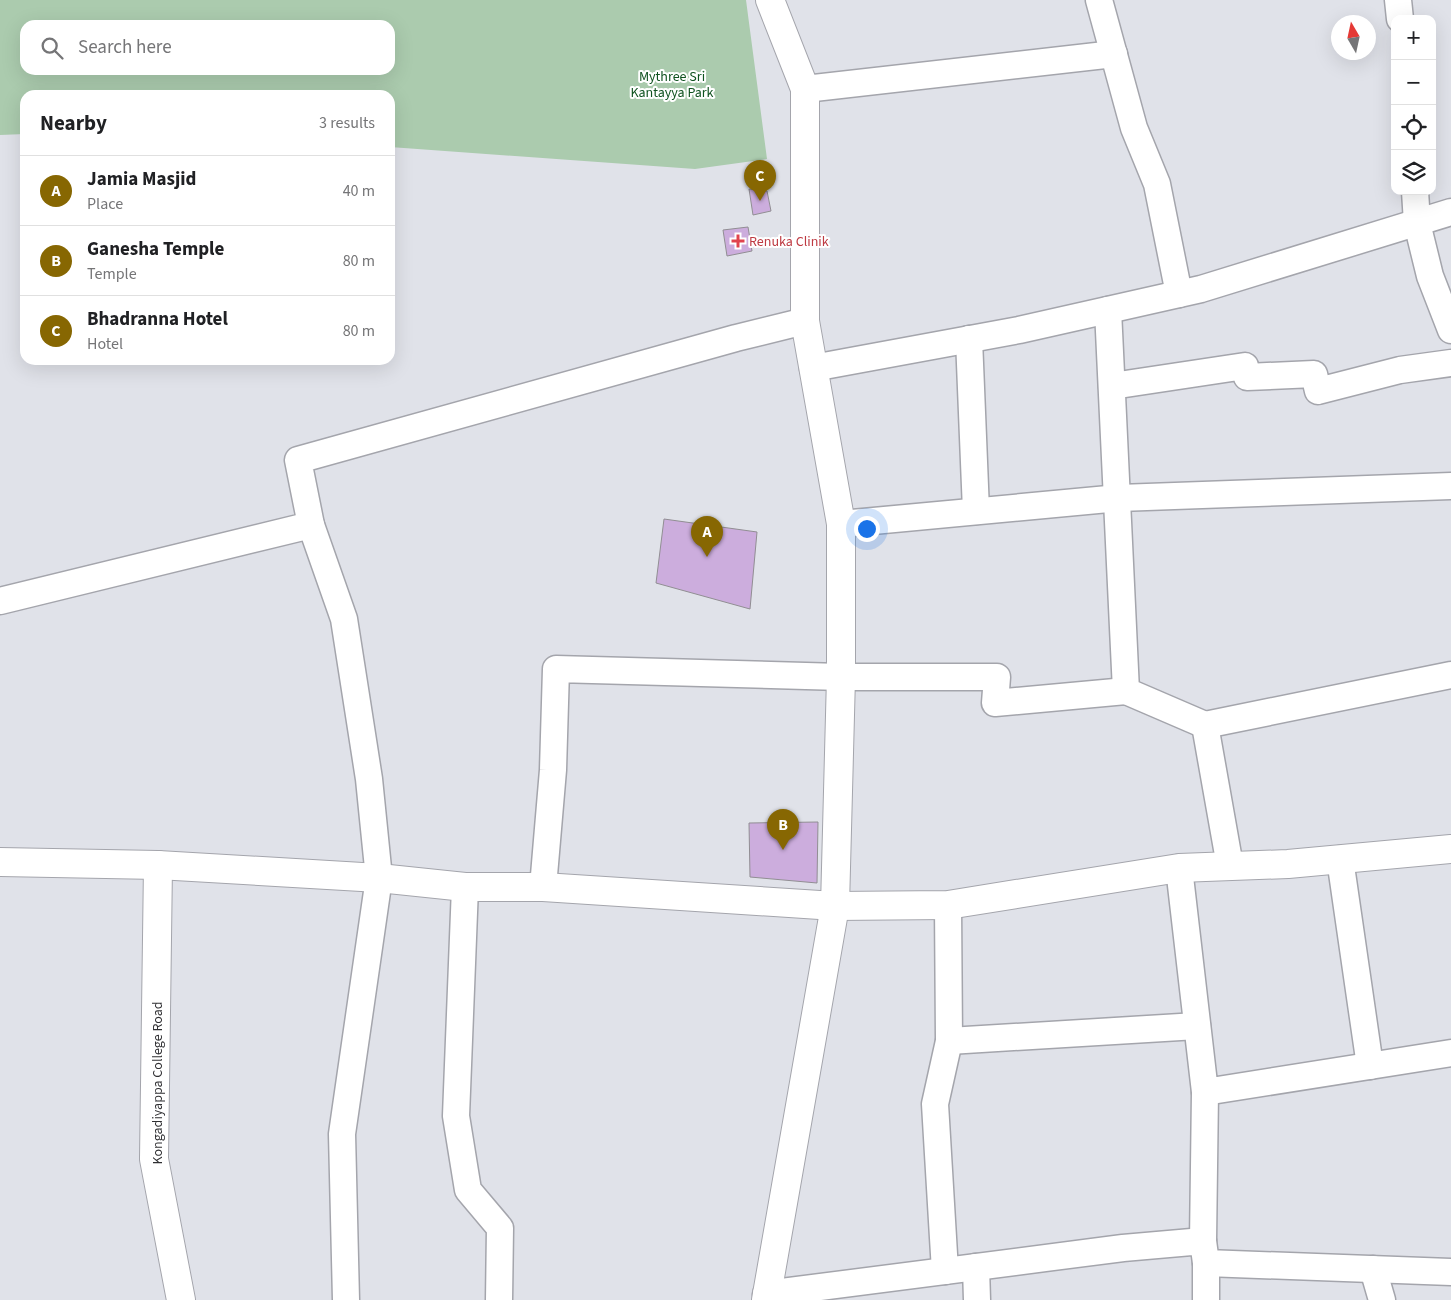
<!DOCTYPE html>
<meta charset="utf-8">
<style>
:root{--surface:#fff;--page:#f6f6f6;--text:#202124;--muted:#757577;--line:#e0e0e0;--accent:#876702}
body{margin:0;font-family:"Source Sans 3",sans-serif;background:var(--page);color:var(--text)}
.controls{position:absolute;right:15px;top:15px;display:grid;overflow:hidden;border-radius:10px;box-shadow:0 5px 20px #0002}
.controls button{width:45px;height:45px;display:grid;place-items:center;padding:0;border:0;border-bottom:1px solid var(--line);background:var(--surface);color:var(--text);font:25px sans-serif}
.compass{position:absolute;left:1331px;top:15px;width:45px;height:45px;border-radius:50%;background:var(--surface);box-shadow:0 5px 20px #0002;rotate:351deg}
.you{position:absolute;left:866px;top:528px;width:18px;height:18px;margin:-12px;border:4px solid #fff;border-radius:50%;background:#1a73e8;box-shadow:0 0 0 8px #1a73e833}
.badge{display:grid;place-items:center;width:32px;height:32px;border-radius:50%;background:var(--accent);color:#fff;font-size:16px;font-weight:700}
.pin{position:absolute;translate:-50% -41px;filter:drop-shadow(0 1px 2px #0008)}
.pin::after{content:'';position:absolute;top:26px;width:18px;height:15px;background:inherit;clip-path:polygon(0 0,100% 0,50% 100%)}
.list{margin:0;padding:0;list-style:none}
h2{display:flex;justify-content:space-between;align-items:center;height:65px;margin:0;padding:0 20px;font-size:21px}
h2 small{font-size:16px;font-weight:400;color:var(--muted)}
.list li{display:grid;grid-template-columns:32px 1fr auto;gap:15px;align-items:center;box-sizing:border-box;height:70px;padding:0 20px;border-top:1px solid var(--line)}
.list b{display:block;font-size:19px;white-space:nowrap}
.list p{margin:0;font-size:16px;white-space:nowrap;color:var(--muted)}
.list em{font-size:16px;font-style:normal;color:var(--muted)}
.icon{flex:none;width:28px;height:28px;fill:none;stroke:currentColor;stroke-width:2;stroke-linecap:round;stroke-linejoin:round}
.map{position:relative;flex:none;width:1451px;height:1300px;overflow:hidden}
.search{position:absolute;background:var(--surface);box-shadow:0 5px 20px #0002;left:20px;top:20px;width:375px;height:55px;display:flex;align-items:center;gap:12px;box-sizing:border-box;padding:0 18px;border-radius:15px;color:var(--muted);font-size:19px}
.panel{position:absolute;background:var(--surface);box-shadow:0 5px 20px #0002;left:20px;top:90px;width:375px;height:275px;border-radius:15px}
.map>svg:first-child{display:block}
</style>
<div class="map">
<svg width="1451" height="1300" viewBox="0 0 1451 1300">
<rect width="100%" height="100%" fill="#e0e2e9"/>
<path fill="#abcbae" fill-rule="evenodd" d="M0 0H746L767 159 695 169 390 147V95H25V134L0 135ZM25 25H390V70H25Z"/>
<g fill="#ccaddd" stroke="#918e93">
<path d="M749 189 767 191 771 211 753 215Z"/>
<path d="M748 227 752 251 727 256 723 230Z"/>
<path d="M664 519 757 532 750 609 656 583Z"/>
<path d="M818 822 817 883 750 877 749 823Z"/>
</g>
<g fill="none" stroke-linecap="round" stroke-linejoin="round">
<g stroke="#a4a5ac" stroke-width="29">
<g id="minor">
<path d="M1099 0 1134 128 1157 184 1179 294"/>
<path d="M1398 0 1400 19"/>
<path d="M805 89 1114 54"/>
<path d="M1415 191 1417 223 1430 276 1451 330"/>
<path d="M1108 310 1126 691 1205 725"/>
<path d="M969 339 976 511"/>
<path d="M813 368 1019 330 1201 289 1451 212"/>
<path d="M1112 386 1245 366 1247 377 1314 374 1318 391 1400 370 1451 363"/>
<path d="M841 524 1119 498 1451 486"/>
<path d="M311 525 344 619 369 779 379 878 342 1134 346 1300"/>
<path d="M0 601 311 525 298 460 736 338 805 321"/>
<path d="M1340 859 1370 1066"/>
<path d="M1230 866 1205 725 1451 675"/>
<path d="M1179 868 1205 1092 1451 1053"/>
<path d="M465 887 456 1116 468 1190 500 1228 499 1300"/>
<path d="M543 887 553 770 556 669 841 677H997L995 703 1126 691"/>
<path d="M949 1041 1197 1026"/>
<path d="M1203 1241 1205 1092"/>
<path d="M976 1267 977 1300"/>
<path d="M1373 1269 1382 1300"/>
<path d="M945 1271 935 1104 949 1041 948 905"/>
<path d="M766 1294 1123 1248 1203 1241 1206 1263 1451 1272"/>
<path d="M1206 1300V1263"/>
</g>
</g>
<g stroke="#a4a5ac" stroke-width="30">
<g id="tertiary">
<path d="M0 862 158 865 379 878 465 887H543L835 906 948 905 1179 868 1288 864 1451 849"/>
<path d="M158 865 154 1159 181 1300"/>
<path d="M766 1300 835 906 841 677V524L805 321V89L770 0"/>
</g>
</g>
<use href="#minor" stroke="#fff" stroke-width="26"/>
<use href="#tertiary" stroke="#fff" stroke-width="28"/>
</g>
<path fill="#e0444e" stroke="#fff" stroke-width="2" d="M735.5 233.5h5v5h5v5h-5v5h-5v-5h-5v-5h5z"/>
<g text-anchor="middle" stroke-width="4" stroke-linejoin="round" paint-order="stroke">
<g font-size="14" fill="#0f521f" stroke="#fff">
<text x="672" y="81">Mythree Sri<tspan x="672" dy="16">Kantayya Park</tspan></text>
</g>
<g font-size="14" fill="#be3a42" stroke="#fff" text-anchor="start">
<text x="749" y="246">Renuka Clinik</text>
</g>
<g font-size="14" fill="#2f2f32" stroke="#fff">
<text transform="translate(157 1083) rotate(-90)" y="5">Kongadiyappa College Road</text>
</g>
</g>
</svg>
<div class="controls">
<button>+</button>
<button>−</button>
<button><svg class="icon" aria-label="locate" viewBox="0 0 24 24"><circle cx="12" cy="12" r="6"/><path d="M12 2v4M12 18v4M2 12h4M18 12h4"/></svg></button>
<button><svg class="icon" aria-label="layers" viewBox="0 0 24 24"><path d="M12 4l9 5-9 5-9-5zM3 14l9 5 9-5"/></svg></button>
</div>
<svg class="compass" viewBox="-18 -18 36 36"><path d="M0-13l5 13h-10z" fill="#e53935"/><path d="M0 13l5-13h-10z" fill="#757577"/></svg>
<div class="you"></div>
<div class="pin badge" style="left:707px;top:557px">A</div>
<div class="pin badge" style="left:783px;top:850px">B</div>
<div class="pin badge" style="left:760px;top:201px">C</div>
<div class="search"><svg class="icon" aria-label="search" viewBox="0 0 24 24"><circle cx="10" cy="10" r="6"/><path d="M15 15l6 6"/></svg>Search here</div>
<section class="panel">
<h2>Nearby<small>3 results</small></h2>
<ul class="list">
<li><span class="badge">A</span><div><b>Jamia Masjid</b><p>Place</p></div><em>40 m</em></li>
<li><span class="badge">B</span><div><b>Ganesha Temple</b><p>Temple</p></div><em>80 m</em></li>
<li><span class="badge">C</span><div><b>Bhadranna Hotel</b><p>Hotel</p></div><em>80 m</em></li>
</ul>
</section>
</div>
